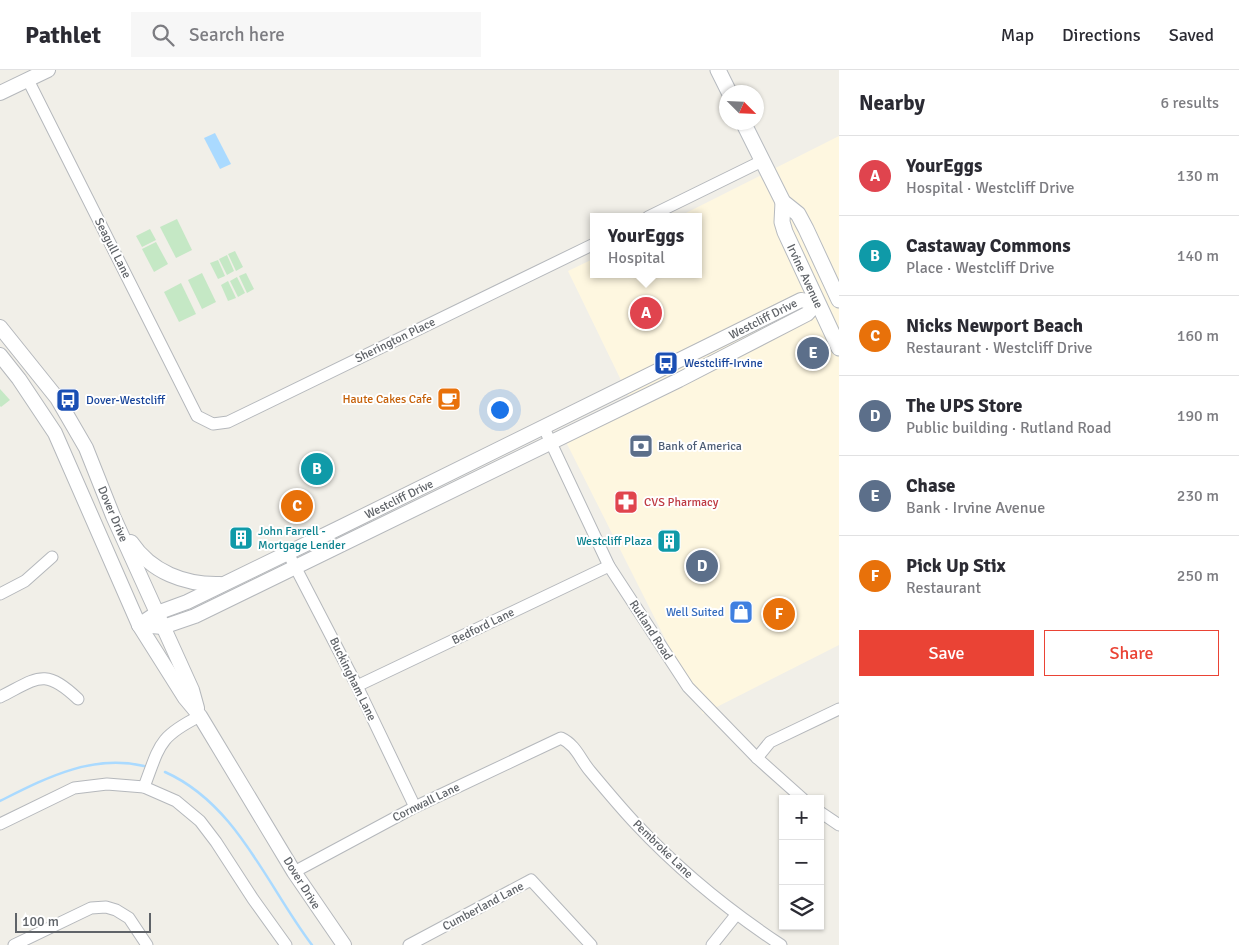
<!DOCTYPE html>
<meta charset="utf-8">
<style>
:root{--surface:#fff;--page:#f7f7f7;--text:#2b2b33;--muted:#7c7c81;--line:#e1e1e2;--accent:#ea4335}
body{margin:0;font-family:Signika,sans-serif;background:var(--page);color:var(--text)}
.controls{position:absolute;right:15px;bottom:15px;display:grid;overflow:hidden;border-radius:0px;box-shadow:0 1px 4px #0004}
.controls button{width:45px;height:45px;display:grid;place-items:center;padding:0;border:0;border-bottom:1px solid var(--line);background:var(--surface);color:var(--text);font:25px sans-serif}
.compass{position:absolute;left:719px;top:15px;width:45px;height:45px;border-radius:50%;background:var(--surface);box-shadow:0 1px 4px #0004;rotate:114deg}
.scale{position:absolute;left:15px;bottom:12px;width:136px;box-sizing:border-box;padding-left:5px;border:2px solid #5f6368;border-top:0;font-size:14px;line-height:18px;white-space:nowrap;color:#5f6368;-webkit-text-stroke:4px #fff;paint-order:stroke}
.you{position:absolute;left:499px;top:339px;width:18px;height:18px;margin:-12px;border:4px solid #fff;border-radius:50%;background:#1a73e8;box-shadow:0 0 0 8px #1a73e833}
.badge{display:grid;place-items:center;width:32px;height:32px;border-radius:50%;background:var(--accent);color:#fff;font-size:16px;font-weight:700}
.pin{position:absolute;translate:-50% -50%;border:2px solid #fff;box-shadow:0 1px 5px #0006}
.popup{position:absolute;left:590px;top:143px;width:112px;height:65px;box-sizing:border-box;display:grid;place-content:center;border-radius:0px;background:var(--surface);filter:drop-shadow(0 1px 4px #0005);font-size:16px;white-space:nowrap;color:var(--muted)}
.popup b{font-size:19px;color:var(--text)}
.popup::after{content:'';position:absolute;left:50%;top:100%;margin-left:-10px;border:10px solid transparent;border-top-color:var(--surface)}
.list{margin:0;padding:0;list-style:none}
h2{display:flex;justify-content:space-between;align-items:center;height:65px;margin:0;padding:0 20px;font-size:21px}
h2 small{font-size:16px;font-weight:400;color:var(--muted)}
.list li{display:grid;grid-template-columns:32px 1fr auto;gap:15px;align-items:center;box-sizing:border-box;height:80px;padding:0 20px;border-top:1px solid var(--line)}
.list b{display:block;font-size:19px;white-space:nowrap}
.list p{margin:0;font-size:16px;white-space:nowrap;color:var(--muted)}
.list em{font-size:16px;font-style:normal;color:var(--muted)}
.actions{display:flex;gap:10px;padding:15px 20px}
.actions a{flex:1;padding:11px 0;border:1px solid var(--accent);border-radius:0px;text-align:center;font-size:18px;color:var(--accent)}
.actions .main{background:var(--accent);color:#fff}
.icon{flex:none;width:28px;height:28px;fill:none;stroke:currentColor;stroke-width:2;stroke-linecap:round;stroke-linejoin:round}
.map{position:relative;flex:none;width:839px;height:875px;overflow:hidden}
header{display:flex;align-items:center;gap:30px;box-sizing:border-box;height:70px;padding:0 25px;background:var(--surface);border-bottom:1px solid var(--line)}
header strong{font-size:24px}
nav{display:flex;gap:28px;margin-inline-start:auto;font-size:18px}
.search{width:350px;height:45px;background:var(--page);display:flex;align-items:center;gap:12px;box-sizing:border-box;padding:0 18px;border-radius:0px;color:var(--muted);font-size:19px}
main{display:flex}
aside{flex:1;background:var(--surface)}
.map>svg:first-child{display:block}
</style>
<header>
<strong>Pathlet</strong>
<div class="search"><svg class="icon" aria-label="search" viewBox="0 0 24 24"><circle cx="10" cy="10" r="6"/><path d="M15 15l6 6"/></svg>Search here</div>
<nav><a>Map</a><a>Directions</a><a>Saved</a></nav>
</header>
<main>
<div class="map">
<svg width="839" height="875" viewBox="0 0 839 875">
<rect width="100%" height="100%" fill="#f1efe8"/>
<path fill="#fef7e0" d="M839 66V575L703 644 564 368 634 337 568 201 593 189 594 204H698V147H678Z"/>
<g fill="#c5e8c5">
<path d="M177 149 192 180 176 188 160 157Z"/>
<path d="M150 159 156 170 142 177 136 166Z"/>
<path d="M156 172 168 194 154 202 142 179Z"/>
<path d="M235 181 243 197 236 201 228 184Z"/>
<path d="M227 185 234 201 227 205 219 189Z"/>
<path d="M218 190 225 206 218 209 210 193Z"/>
<path d="M202 203 216 232 202 239 188 210Z"/>
<path d="M246 203 254 219 247 223 239 206Z"/>
<path d="M237 207 245 223 238 227 230 211Z"/>
<path d="M228 211 236 228 228 231 221 215Z"/>
<path d="M181 213 196 244 179 252 164 222Z"/>
<path d="M0 319 10 330 1 337 0 336Z"/>
</g>
<path fill="#aadaff" d="M215 63 231 94 220 99 204 68Z"/>
<g fill="none" stroke-linecap="round" stroke-linejoin="round">
<g stroke="#aadaff" stroke-width="2.5">
<path d="M165 702C237 734 267 816 312 875"/>
<path d="M0 731C46 708 91 684 144 696"/>
</g>
<g stroke="#b5b8bc" stroke-width="13">
<g id="minor">
<path d="M28 10 197 346 213 354 228 352 594 174"/>
<path d="M648 147 762 91"/>
<path d="M544 358 609 496 688 617 757 688 803 729"/>
<path d="M288 483 357 616 415 737"/>
<path d="M0 524 25 511 52 487"/>
<path d="M357 616 609 496"/>
<path d="M0 627C38 608 44 597 78 629"/>
<path d="M757 688 770 672 839 639"/>
<path d="M144 717C160 675 158 667 200 646"/>
<path d="M820 742 839 755"/>
<path d="M0 754 74 718 107 714 144 717 176 731 200 751 216 772 253 829 286 875"/>
<path d="M294 802 415 737 561 668C576 675 580 689 590 701 605 719 620 737 635 753 679 800 728 840 781 875"/>
<path d="M14 875 91 838 106 837 116 840 129 848 147 875"/>
<path d="M409 875 531 810 591 875"/>
<path d="M712 875 736 845"/>
</g>
</g>
<g stroke="#b5b8bc" stroke-width="16">
<g id="tertiary">
<path d="M0 23 48 0"/>
<path d="M0 257 57 328 86 378 113 446 192 620 197 638"/>
<path d="M0 285 19 309 55 363 139 555 185 628 200 646 294 802 344 875"/>
<path d="M131 472C151 502 185 515 220 514"/>
<path d="M139 555 163 557 195 546 679 310 807 244 817 233"/>
<path d="M139 555 157 543 187 532 339 458 801 230 817 233"/>
</g>
</g>
<g stroke="#b6babf" stroke-width="17">
<g id="secondary">
<path d="M718 0 729 22"/>
<path d="M743 52 783 132 798 144 806 159 839 230"/>
<path d="M783 132 782 152 785 162 839 278"/>
</g>
</g>
<use href="#minor" stroke="#fff" stroke-width="11"/>
<use href="#tertiary" stroke="#fff" stroke-width="14"/>
<use href="#secondary" stroke="#fff" stroke-width="15"/>
</g>
<defs>
<g id="bus-square" transform="scale(1.25)"><rect x="-9" y="-9" width="18" height="18" rx="4" fill="#1a4fb4" stroke="#fff"/><path d="M-5-6H5V4H4V6H2V4H-2V6H-4V4H-5ZM-3.5-4V0h7V-4ZM-3.5 1.2v1.5H-2V1.2ZM2 1.2v1.5H3.5V1.2Z" fill="#fff"/></g>
<g id="cafe-square" transform="scale(1.25)"><rect x="-9" y="-9" width="18" height="18" rx="4" fill="#e8710a" stroke="#fff"/><path d="M-5.5-4.5H6V0H3Q3 3.5 0 3.5H-2.5Q-5.5 3.5-5.5 0ZM3-3.2v2h1.7v-2ZM-6 4.5H4V6H-6Z" fill="#fff"/></g>
<g id="bank-square" transform="scale(1.25)"><rect x="-9" y="-9" width="18" height="18" rx="4" fill="#5c6f8a" stroke="#fff"/><path d="M-6-4H6V4H-6ZM0-2.3a2.3 2.3 0 1 0 0 4.6a2.3 2.3 0 1 0 0-4.6Z" fill="#fff"/></g>
<g id="pharmacy-square" transform="scale(1.25)"><rect x="-9" y="-9" width="18" height="18" rx="4" fill="#e0444e" stroke="#fff"/><path d="M-2-6h4v4h4v4h-4v4h-4v-4h-4v-4h4Z" fill="#fff"/></g>
<g id="building-square" transform="scale(1.25)"><rect x="-9" y="-9" width="18" height="18" rx="4" fill="#0f9aa8" stroke="#fff"/><path d="M-4-6H4V6H1V3H-1V6H-4ZM-2.5-4.3h1.7v1.8h-1.7ZM.8-4.3h1.7v1.8H.8ZM-2.5-1h1.7V.8h-1.7ZM.8-1h1.7V.8H.8Z" fill="#fff"/></g>
<g id="shop-square" transform="scale(1.25)"><rect x="-9" y="-9" width="18" height="18" rx="4" fill="#3f7fe0" stroke="#fff"/><path d="M-5-2.5h2.3a2.7 3.5 0 0 1 5.4 0H5L5.5 6h-11ZM-1.5-2.5h3a1.5 2.3 0 0 0-3 0Z" fill="#fff"/></g>
</defs>
<g fill-rule="evenodd">
<use href="#bus-square" x="666" y="293"/>
<use href="#cafe-square" x="449" y="329"/>
<use href="#bus-square" x="68" y="330"/>
<use href="#bank-square" x="641" y="376"/>
<use href="#pharmacy-square" x="626" y="432"/>
<use href="#building-square" x="241" y="468"/>
<use href="#building-square" x="669" y="471"/>
<use href="#shop-square" x="741" y="542"/>
</g>
<g text-anchor="middle" stroke-width="4" stroke-linejoin="round" paint-order="stroke">
<g font-size="12" fill="#5f6368" stroke="#fff">
<text transform="translate(113 178) rotate(63)" y="4">Seagull Lane</text>
<text transform="translate(805 206) rotate(65)" y="4">Irvine Avenue</text>
<text transform="translate(763 249) rotate(-27)" y="4">Westcliff Drive</text>
<text transform="translate(395 270) rotate(-26)" y="4">Sherington Place</text>
<text transform="translate(399 429) rotate(-26)" y="4">Westcliff Drive</text>
<text transform="translate(113 444) rotate(67)" y="4">Dover Drive</text>
<text transform="translate(483 556) rotate(-26)" y="4">Bedford Lane</text>
<text transform="translate(651 560) rotate(57)" y="4">Rutland Road</text>
<text transform="translate(353 609) rotate(64)" y="4">Buckingham Lane</text>
<text transform="translate(426 732) rotate(-26)" y="4">Cornwall Lane</text>
<text transform="translate(663 779) rotate(44)" y="4">Pembroke Lane</text>
<text transform="translate(302 813) rotate(58)" y="4">Dover Drive</text>
<text transform="translate(483 836) rotate(-28)" y="4">Cumberland Lane</text>
</g>
<g font-size="12" fill="#164399" stroke="#fff" text-anchor="start">
<text x="684" y="297">Westcliff-Irvine</text>
<text x="86" y="334">Dover-Westcliff</text>
</g>
<g font-size="12" fill="#c56008" stroke="#fff" text-anchor="end">
<text x="432" y="333">Haute Cakes Cafe</text>
</g>
<g font-size="12" fill="#4e5e75" stroke="#fff" text-anchor="start">
<text x="658" y="380">Bank of America</text>
</g>
<g font-size="12" fill="#be3a42" stroke="#fff" text-anchor="start">
<text x="644" y="436">CVS Pharmacy</text>
</g>
<g font-size="12" fill="#0d838f" stroke="#fff" text-anchor="start">
<text x="258" y="465">John Farrell -<tspan x="258" dy="14">Mortgage Lender</tspan></text>
<text x="652" y="475" text-anchor="end">Westcliff Plaza</text>
</g>
<g font-size="12" fill="#366cbe" stroke="#fff" text-anchor="end">
<text x="724" y="546">Well Suited</text>
</g>
</g>
</svg>
<div class="controls">
<button>+</button>
<button>−</button>
<button><svg class="icon" aria-label="layers" viewBox="0 0 24 24"><path d="M12 4l9 5-9 5-9-5zM3 14l9 5 9-5"/></svg></button>
</div>
<svg class="compass" viewBox="-18 -18 36 36"><path d="M0-13l5 13h-10z" fill="#e53935"/><path d="M0 13l5-13h-10z" fill="#7c7c81"/></svg>
<div class="scale">100 m</div>
<div class="you"></div>
<div class="pin badge" style="left:646px;top:243px;background:#e0444e">A</div>
<div class="popup"><b>YourEggs</b>Hospital</div>
<div class="pin badge" style="left:317px;top:399px;background:#0f9aa8">B</div>
<div class="pin badge" style="left:297px;top:436px;background:#e8710a">C</div>
<div class="pin badge" style="left:702px;top:496px;background:#5c6f8a">D</div>
<div class="pin badge" style="left:813px;top:283px;background:#5c6f8a">E</div>
<div class="pin badge" style="left:779px;top:544px;background:#e8710a">F</div>
</div>
<aside>
<h2>Nearby<small>6 results</small></h2>
<ul class="list">
<li><span class="badge" style="background:#e0444e">A</span><div><b>YourEggs</b><p>Hospital · Westcliff Drive</p></div><em>130 m</em></li>
<li><span class="badge" style="background:#0f9aa8">B</span><div><b>Castaway Commons</b><p>Place · Westcliff Drive</p></div><em>140 m</em></li>
<li><span class="badge" style="background:#e8710a">C</span><div><b>Nicks Newport Beach</b><p>Restaurant · Westcliff Drive</p></div><em>160 m</em></li>
<li><span class="badge" style="background:#5c6f8a">D</span><div><b>The UPS Store</b><p>Public building · Rutland Road</p></div><em>190 m</em></li>
<li><span class="badge" style="background:#5c6f8a">E</span><div><b>Chase</b><p>Bank · Irvine Avenue</p></div><em>230 m</em></li>
<li><span class="badge" style="background:#e8710a">F</span><div><b>Pick Up Stix</b><p>Restaurant</p></div><em>250 m</em></li>
</ul>
<div class="actions"><a class="main">Save</a><a>Share</a></div>
</aside>
</main>
